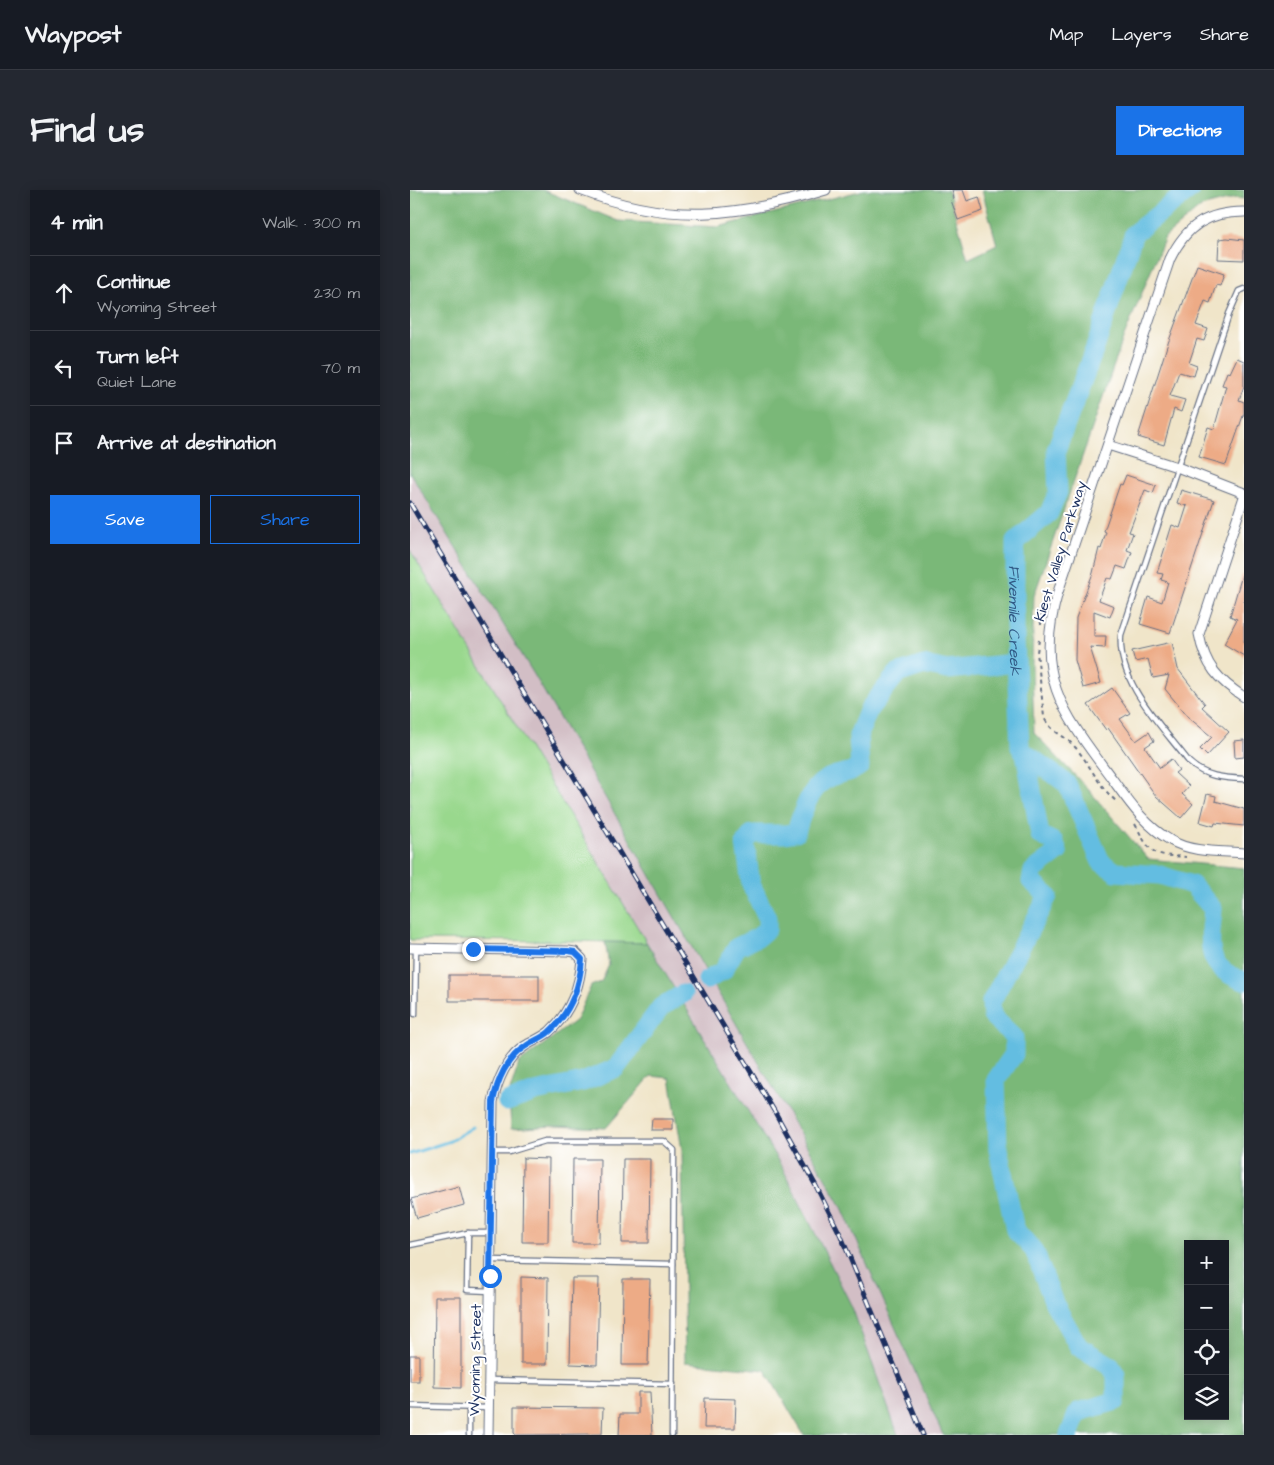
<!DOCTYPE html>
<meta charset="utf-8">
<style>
:root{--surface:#171b24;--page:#242831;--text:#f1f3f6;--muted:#9ea1a6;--line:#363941;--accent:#1a73e8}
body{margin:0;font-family:"Architects Daughter",sans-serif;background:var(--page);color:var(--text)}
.controls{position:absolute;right:15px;bottom:15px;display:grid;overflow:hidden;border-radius:0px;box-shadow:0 2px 12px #0003}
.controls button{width:45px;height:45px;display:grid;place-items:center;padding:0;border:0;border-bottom:1px solid var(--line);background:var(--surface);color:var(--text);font:25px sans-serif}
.stop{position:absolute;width:15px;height:15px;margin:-11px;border:4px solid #1a73e8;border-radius:50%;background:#fff}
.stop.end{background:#1a73e8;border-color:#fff;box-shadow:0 1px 5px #0008}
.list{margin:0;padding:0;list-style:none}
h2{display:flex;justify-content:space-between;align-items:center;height:65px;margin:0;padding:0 20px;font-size:21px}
h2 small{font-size:16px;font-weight:400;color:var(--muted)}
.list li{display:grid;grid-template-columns:32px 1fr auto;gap:15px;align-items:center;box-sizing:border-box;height:75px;padding:0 20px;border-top:1px solid var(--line)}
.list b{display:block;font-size:19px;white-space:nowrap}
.list p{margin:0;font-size:16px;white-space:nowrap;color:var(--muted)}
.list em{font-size:16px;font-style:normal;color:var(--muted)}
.actions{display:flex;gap:10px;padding:15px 20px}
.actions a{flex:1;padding:11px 0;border:1px solid var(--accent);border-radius:0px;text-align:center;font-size:18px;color:var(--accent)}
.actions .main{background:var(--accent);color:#fff}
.icon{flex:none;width:28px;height:28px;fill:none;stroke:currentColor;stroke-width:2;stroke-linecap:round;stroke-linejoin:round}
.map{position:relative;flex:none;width:834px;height:1245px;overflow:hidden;border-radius:0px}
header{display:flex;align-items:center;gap:30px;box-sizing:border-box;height:70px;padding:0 25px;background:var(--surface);border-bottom:1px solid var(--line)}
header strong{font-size:24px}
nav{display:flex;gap:28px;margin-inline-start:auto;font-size:18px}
.intro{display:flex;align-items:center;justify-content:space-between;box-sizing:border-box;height:120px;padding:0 30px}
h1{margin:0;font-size:35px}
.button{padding:12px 22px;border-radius:0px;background:var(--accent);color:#fff;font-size:18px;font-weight:700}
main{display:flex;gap:30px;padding:0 30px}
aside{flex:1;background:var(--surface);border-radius:0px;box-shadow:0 2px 12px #0003}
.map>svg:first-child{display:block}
</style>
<header>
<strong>Waypost</strong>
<nav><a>Map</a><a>Layers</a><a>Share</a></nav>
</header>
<div class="intro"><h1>Find us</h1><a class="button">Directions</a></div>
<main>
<aside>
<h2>4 min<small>Walk · 300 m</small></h2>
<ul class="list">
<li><svg class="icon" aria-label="ahead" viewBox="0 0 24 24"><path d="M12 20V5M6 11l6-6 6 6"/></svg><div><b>Continue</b><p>Wyoming Street</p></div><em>230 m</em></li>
<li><svg class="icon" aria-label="left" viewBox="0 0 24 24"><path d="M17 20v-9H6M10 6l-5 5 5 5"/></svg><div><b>Turn left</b><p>Quiet Lane</p></div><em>70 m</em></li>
<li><svg class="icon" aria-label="arrive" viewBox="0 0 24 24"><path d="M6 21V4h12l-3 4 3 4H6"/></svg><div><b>Arrive at destination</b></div></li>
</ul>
<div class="actions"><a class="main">Save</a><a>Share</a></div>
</aside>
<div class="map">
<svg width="834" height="1245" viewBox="0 0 834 1245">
<rect width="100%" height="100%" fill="#fff"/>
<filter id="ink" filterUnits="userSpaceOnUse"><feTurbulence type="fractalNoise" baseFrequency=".02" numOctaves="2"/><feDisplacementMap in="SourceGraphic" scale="10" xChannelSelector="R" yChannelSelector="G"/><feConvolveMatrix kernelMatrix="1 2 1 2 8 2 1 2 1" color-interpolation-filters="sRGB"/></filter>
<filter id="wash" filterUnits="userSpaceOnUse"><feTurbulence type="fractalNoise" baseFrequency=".0096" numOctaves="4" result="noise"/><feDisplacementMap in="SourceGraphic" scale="20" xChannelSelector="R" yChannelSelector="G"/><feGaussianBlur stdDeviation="1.12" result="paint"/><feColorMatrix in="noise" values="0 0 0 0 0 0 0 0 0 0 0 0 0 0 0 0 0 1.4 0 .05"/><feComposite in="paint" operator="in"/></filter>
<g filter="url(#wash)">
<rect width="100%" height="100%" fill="#f0e5c9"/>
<path fill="#d2bec5" d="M0 283 125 486 431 1015 533 1245H488L442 1117 373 979 0 360Z"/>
<path fill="#99d88d" stroke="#5a8476" d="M0 360 237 753 163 751 0 750Z"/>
<g fill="#7ab878" stroke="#4a746b" fill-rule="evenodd">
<path d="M0 0H133L208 31 308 37 454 0H538L558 69 587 55 572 0H834V9L825 8 791 17 755 47 713 149 624 406 622 475 624 543 677 598 738 669 834 678V1245H533L431 1015 125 486 0 283ZM778 1054H815V1226H778Z"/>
<path d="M195 752 237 753 373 979 442 1117 488 1245H394L355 1180 275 1172 272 960 260 888 241 886 196 938 143 936 101 939 99 904 109 873 166 830 181 796 191 792 199 775Z"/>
</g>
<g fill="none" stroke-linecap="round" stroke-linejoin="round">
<path stroke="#63bde1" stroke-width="3" d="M0 964 40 951 63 937"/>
<g stroke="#63bde1" stroke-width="19">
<path id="s1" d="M780 0 724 43 685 158 646 260 648 302 639 323 605 352V449L610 557 615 563 657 594 691 672 706 682 750 685 782 695 803 719C800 755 793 777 834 791"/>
<path d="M615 563 630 645 644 652 648 662 623 681 621 691 638 706 581 812 582 826 604 847V864L586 890 588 959 605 1040 624 1060 644 1113 669 1157 700 1175 706 1185V1211L668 1222 659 1245"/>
<path d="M297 790 313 781 327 757 348 747 357 739V728L341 694 335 653 342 644H375L386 642C392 623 400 595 421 587 432 582 441 584 450 576L448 546 459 519 487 484 514 475 537 480 606 473"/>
<path d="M97 912 125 902 173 892 206 878 251 817 273 804"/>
</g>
</g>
<g id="blocks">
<g fill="#edab86">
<path d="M542 0H553L557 11 569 7 573 21 548 30 541 10 544 9Z"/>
<path d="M817 48 834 50V70L808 69 809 49Z"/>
<path d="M787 75 814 84 810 96 806 95 800 113 795 111 786 135 798 139 794 151 787 149 779 173 787 176 784 186 769 182 760 206 775 210 771 222 764 219 754 255 728 247 757 156Z"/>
<path d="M827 168 834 171V196L829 210 834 212V223L816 275 789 267 798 237 804 239 816 196 812 195 817 182 820 183Z"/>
<path d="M716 285 746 295 743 303 735 300 719 342 723 343 717 360 722 362 716 379 707 376 702 389 697 388 689 410 704 416 700 427 684 421V446H696L695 458 680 457 691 493 673 498 665 470 666 428 683 383 689 358 691 359 696 342 694 341 710 294 712 295Z"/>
<path d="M771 300 804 310 760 443 730 434 738 407 752 412 758 392 751 390 753 384 747 383 762 335 770 338 777 316 767 313Z"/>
<path d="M832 385H834V466L814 454 827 429 820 426Z"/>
<path d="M762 452 768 479 795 514 792 517 819 542 797 566 790 559 802 547 778 527 755 499 759 485 743 488 738 469 725 472 722 461Z"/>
<path d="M702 498 720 523 710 529 726 551 739 542 744 551 735 557 750 578 761 569 769 580 765 583 779 596 772 604 783 614 771 628 746 606 698 538 696 540 678 515Z"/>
<path d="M834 550V567L825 568 824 551Z"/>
<path d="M797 604 806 606 805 611 834 619V636L805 633 804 636 790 632Z"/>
<rect x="39" y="785" width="90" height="26"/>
<path d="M242 929H263V940H241Z"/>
<path d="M113 968 139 969 138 1052H112Z"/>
<path d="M163 969H190L189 1053H162Z"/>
<path d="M213 969H240L239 1053H212Z"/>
<path d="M49 996 54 1015 7 1028 1 1009Z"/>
<path d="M111 1087 138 1088 137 1174H111Z"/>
<path d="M162 1088H189L187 1175 160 1174Z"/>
<path d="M213 1089H240L238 1175H212Z"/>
<path d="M25 1107H51V1198L24 1197Z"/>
<rect x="0" y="1165" width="9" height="26"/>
<path d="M228 1202H240L242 1245H209L210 1224H228Z"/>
<path d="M295 1208 326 1209 325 1238H294Z"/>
<path d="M104 1217 193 1218 192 1244 106 1245 104 1243Z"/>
</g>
</g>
</g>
<g filter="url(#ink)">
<use href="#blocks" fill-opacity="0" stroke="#666f83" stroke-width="1"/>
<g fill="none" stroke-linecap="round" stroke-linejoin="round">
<g stroke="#666f83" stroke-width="7">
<g id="service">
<path d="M834 99 829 101 819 124 711 445C707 493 752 536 779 572 795 587 813 588 834 589"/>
<path d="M5 824 6 758"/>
<path d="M83 962H99L135 951H254L264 960 262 1245"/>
<path d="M0 1055 58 1043"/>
<path d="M81 1070 263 1074"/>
<path d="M80 1101 57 1100 58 1043H80"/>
<path d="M78 1190 263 1194"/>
<path d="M0 1216 78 1218"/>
<path d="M59 1245V1217"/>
</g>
</g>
<g stroke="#666f83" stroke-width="11">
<g id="minor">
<path d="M170 0C259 35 327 27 416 0"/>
<path d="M834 22C797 22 776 36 760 69L648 402C623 488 654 524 703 590 719 612 735 636 760 650 782 663 809 661 834 663"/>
<path d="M698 255 767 277 834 303"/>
<path d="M834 307 789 444C795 476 808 490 834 507"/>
<path d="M0 758 158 761 165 762 172 769C170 796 160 823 139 842 131 848 123 851 115 856 97 867 87 891 83 912L78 1245"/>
</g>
</g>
<g stroke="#666f83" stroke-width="2" stroke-dasharray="4 4" stroke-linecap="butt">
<path d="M631 435 630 415 638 400"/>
<path d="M629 450 627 462 634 527C639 541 656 546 665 557 680 574 688 596 706 611"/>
<path d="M725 634C741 664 741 665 776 667"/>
</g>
<use href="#service" stroke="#fff" stroke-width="4.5"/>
<use href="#minor" stroke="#fff" stroke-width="9"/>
<g stroke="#1b2f5e" stroke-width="5">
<path id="rail" d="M0 313 366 924 406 996 431 1046 513 1245"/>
</g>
<use href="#rail" stroke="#fff" stroke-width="3" stroke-dasharray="9" stroke-linecap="butt"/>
</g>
</g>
<g fill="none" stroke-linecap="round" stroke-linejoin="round" filter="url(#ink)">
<path stroke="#1a73e8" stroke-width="6" d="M63 759 158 761 165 762 172 769C170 796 160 823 139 842 132 848 123 851 116 856 97 867 87 891 83 912L80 1086"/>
</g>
<g text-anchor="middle" stroke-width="4" stroke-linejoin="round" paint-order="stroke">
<g font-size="15" fill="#1b2f5e" stroke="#fff">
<text transform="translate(650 361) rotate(-73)" y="5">Kiest Valley Parkway</text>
<text transform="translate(65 1170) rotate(-89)" y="5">Wyoming Street</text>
</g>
<g font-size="16" font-style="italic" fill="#315a85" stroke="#fff">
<text dy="6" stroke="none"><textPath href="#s1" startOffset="489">Fivemile Creek</textPath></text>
</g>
</g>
</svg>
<div class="controls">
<button>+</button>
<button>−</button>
<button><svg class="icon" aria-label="locate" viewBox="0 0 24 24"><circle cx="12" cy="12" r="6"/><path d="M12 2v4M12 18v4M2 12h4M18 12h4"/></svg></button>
<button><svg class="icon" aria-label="layers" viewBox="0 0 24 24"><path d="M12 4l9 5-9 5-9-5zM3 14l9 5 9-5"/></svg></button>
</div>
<div class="stop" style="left:80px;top:1086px"></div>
<div class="stop end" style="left:63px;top:759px"></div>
</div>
</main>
